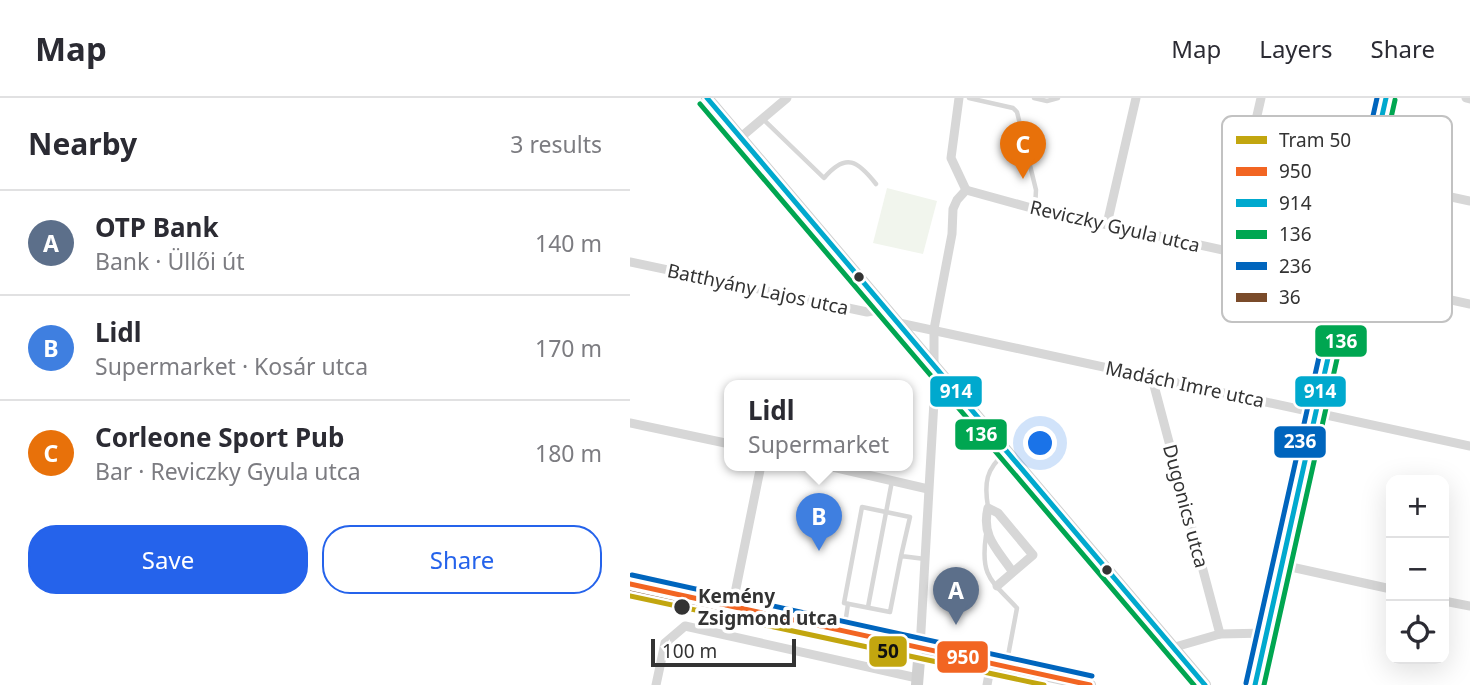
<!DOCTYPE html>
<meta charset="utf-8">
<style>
:root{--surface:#fff;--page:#f2f2f3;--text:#2b2b33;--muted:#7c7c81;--line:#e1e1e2;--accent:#2563eb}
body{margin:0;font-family:"Noto Sans",sans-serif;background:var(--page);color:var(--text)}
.controls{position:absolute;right:21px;bottom:21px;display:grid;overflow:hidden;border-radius:14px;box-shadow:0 7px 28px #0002}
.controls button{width:63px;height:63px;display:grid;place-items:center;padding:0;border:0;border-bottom:2px solid var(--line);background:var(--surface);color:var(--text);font:35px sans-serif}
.scale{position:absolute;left:21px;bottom:18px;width:145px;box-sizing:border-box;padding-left:7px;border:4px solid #333;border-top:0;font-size:19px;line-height:24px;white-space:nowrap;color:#333;-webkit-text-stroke:5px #fff;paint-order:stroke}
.you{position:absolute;left:411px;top:346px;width:24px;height:24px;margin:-18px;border:5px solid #fff;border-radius:50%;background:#1a73e8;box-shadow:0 0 0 10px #1a73e833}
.badge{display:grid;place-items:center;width:46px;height:46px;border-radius:50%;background:var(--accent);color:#fff;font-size:23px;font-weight:700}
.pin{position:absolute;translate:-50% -58px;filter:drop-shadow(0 2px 4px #0008)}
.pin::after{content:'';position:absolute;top:37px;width:24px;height:21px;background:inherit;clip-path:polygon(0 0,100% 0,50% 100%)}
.popup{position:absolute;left:94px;top:282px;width:189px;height:91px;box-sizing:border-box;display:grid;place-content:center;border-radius:14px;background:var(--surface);filter:drop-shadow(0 2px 5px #0005);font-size:23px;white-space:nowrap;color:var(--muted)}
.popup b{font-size:26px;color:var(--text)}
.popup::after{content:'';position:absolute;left:50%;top:100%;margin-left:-14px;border:14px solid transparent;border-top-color:var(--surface)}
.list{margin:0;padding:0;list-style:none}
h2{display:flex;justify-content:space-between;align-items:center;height:91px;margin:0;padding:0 28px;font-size:30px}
h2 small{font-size:23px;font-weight:400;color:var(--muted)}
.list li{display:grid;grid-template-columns:46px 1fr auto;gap:21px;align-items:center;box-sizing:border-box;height:105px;padding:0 28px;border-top:2px solid var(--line)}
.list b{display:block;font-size:26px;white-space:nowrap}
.list p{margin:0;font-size:23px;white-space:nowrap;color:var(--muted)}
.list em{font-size:23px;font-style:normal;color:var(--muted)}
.actions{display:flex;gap:14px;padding:21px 28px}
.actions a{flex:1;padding:16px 0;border:2px solid var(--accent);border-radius:28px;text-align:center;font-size:24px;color:var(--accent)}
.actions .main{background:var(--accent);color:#fff}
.icon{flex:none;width:38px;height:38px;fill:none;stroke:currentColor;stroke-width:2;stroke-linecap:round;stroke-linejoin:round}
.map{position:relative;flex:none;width:840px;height:587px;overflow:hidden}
header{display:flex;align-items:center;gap:42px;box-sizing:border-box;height:98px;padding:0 35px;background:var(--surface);border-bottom:2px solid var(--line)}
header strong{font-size:33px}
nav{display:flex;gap:38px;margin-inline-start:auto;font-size:24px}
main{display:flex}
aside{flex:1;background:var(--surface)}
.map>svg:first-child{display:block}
</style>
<header>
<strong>Map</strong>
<nav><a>Map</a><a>Layers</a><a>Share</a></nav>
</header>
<main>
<aside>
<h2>Nearby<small>3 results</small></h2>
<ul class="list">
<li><span class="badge" style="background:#5c6f8a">A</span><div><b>OTP Bank</b><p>Bank · Üllői út</p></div><em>140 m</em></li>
<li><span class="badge" style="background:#3f7fe0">B</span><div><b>Lidl</b><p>Supermarket · Kosár utca</p></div><em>170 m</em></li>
<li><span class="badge" style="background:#e8710a">C</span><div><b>Corleone Sport Pub</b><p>Bar · Reviczky Gyula utca</p></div><em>180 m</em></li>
</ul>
<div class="actions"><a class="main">Save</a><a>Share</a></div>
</aside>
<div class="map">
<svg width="840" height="587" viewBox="0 0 840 587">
<rect width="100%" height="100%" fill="#fff"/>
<path fill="#f1f5ed" d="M257 90 307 103 293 156 243 145Z"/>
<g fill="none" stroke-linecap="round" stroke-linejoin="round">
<g stroke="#d7d7d7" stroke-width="4.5">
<path d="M339 0 383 10 387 14 406 92 405 110"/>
<path d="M404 0 417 3 428 0"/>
<path d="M133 21 194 80C216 54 228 63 246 86"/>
<path d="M358 409C354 385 356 371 375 355"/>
<path d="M356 437C350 479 361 482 387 510L378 558 380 569"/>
<path d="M271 458 280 419 232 409 214 505 260 514 271 458 295 461"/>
<path d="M238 509 262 383"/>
<path d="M214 533 218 506"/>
</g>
<g stroke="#d7d7d7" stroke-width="9">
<path d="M329 0 321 60 336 92"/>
<path d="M836 0 840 1"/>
<path d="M111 39 157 0"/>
<path d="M738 81 840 103"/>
<path d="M336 92 405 111 840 206"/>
<path d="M477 126 506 0"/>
<path d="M596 153 631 0"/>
<path d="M0 164 237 214 256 210"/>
<path d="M269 225 840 348"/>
<path d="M522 280 590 536"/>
<path d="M0 325 100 346"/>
<path d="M194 367 298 391"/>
<path d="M652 467 761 491"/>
<path d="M367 488 403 457 368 415 358 410C351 438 367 451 382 473"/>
<path d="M814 503 840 508"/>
<path d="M102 510 131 367"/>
<path d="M545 549 590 536 637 535"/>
<path d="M290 550 304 303V231L322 136 323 111 327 102 336 92"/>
<path d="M26 587 35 545 55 528 287 580"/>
<path d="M357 587 361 565"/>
</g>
<g stroke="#d0d0d0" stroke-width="12">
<path d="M77 0 575 587"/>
<path d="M0 486 460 587"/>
<path d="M287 587 290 550"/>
<path d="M625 587 756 0"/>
</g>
<g stroke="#fff" stroke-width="10">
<path id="bus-1" d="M0 486 460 587"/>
</g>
<g stroke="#fff" stroke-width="10">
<g id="bus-2">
<path d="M77 0 575 587"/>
<path d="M625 587 756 0"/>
</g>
</g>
<g stroke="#fff" stroke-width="10">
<g id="bus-3">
<path d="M70 6 564 587"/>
<path d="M634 587 765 2"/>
</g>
</g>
<g stroke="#fff" stroke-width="10">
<g id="bus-4">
<path d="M2 477 462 578"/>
<path d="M616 585 747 0"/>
</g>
</g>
<g stroke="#fff" stroke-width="10">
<path id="bus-5" d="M0 495 288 559"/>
</g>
<use href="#bus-1" stroke="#f26522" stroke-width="5"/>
<use href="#bus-2" stroke="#00a9ce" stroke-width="5"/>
<use href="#bus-3" stroke="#00a651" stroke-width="5"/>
<use href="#bus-4" stroke="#0065bd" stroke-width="5"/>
<use href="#bus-5" stroke="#7a4b2a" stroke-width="5"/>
<g stroke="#fff" stroke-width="10">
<path id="tram-1" d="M0 498 414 587"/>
</g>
<use href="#tram-1" stroke="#c2a60f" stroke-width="5"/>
</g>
<g fill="#333" stroke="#fff" stroke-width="2.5">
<circle cx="229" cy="179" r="6"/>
<circle cx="477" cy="472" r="6"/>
<circle cx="52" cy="509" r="9"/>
</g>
<g text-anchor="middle" stroke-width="7" stroke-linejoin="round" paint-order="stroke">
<g font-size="19" fill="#333" stroke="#fff">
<text transform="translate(485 128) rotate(13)" y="7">Reviczky Gyula utca</text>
<text transform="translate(128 191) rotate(12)" y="7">Batthyány Lajos utca</text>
<text transform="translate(555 286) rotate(12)" y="7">Madách Imre utca</text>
<text transform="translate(556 408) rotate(75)" y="7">Dugonics utca</text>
</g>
<g font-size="19" font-weight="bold" fill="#333" stroke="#fff" text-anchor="start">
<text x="68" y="505">Kemény<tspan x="68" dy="22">Zsigmond utca</tspan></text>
</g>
</g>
<rect x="592" y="18" width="230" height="206" rx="10" fill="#fff" stroke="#c2c2c2" stroke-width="2"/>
<rect x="606" y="38" width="31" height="8" fill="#c2a60f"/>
<rect x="606" y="69" width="31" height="9" fill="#f26522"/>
<rect x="606" y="101" width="31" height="8" fill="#00a9ce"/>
<rect x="606" y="132" width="31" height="9" fill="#00a651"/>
<rect x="606" y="164" width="31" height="8" fill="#0065bd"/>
<rect x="606" y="195" width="31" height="9" fill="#7a4b2a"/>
<g font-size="19" fill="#333">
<text x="649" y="49">Tram 50</text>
<text x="649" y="80">950</text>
<text x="649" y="112">914</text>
<text x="649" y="143">136</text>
<text x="649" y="175">236</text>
<text x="649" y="206">36</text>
</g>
<g stroke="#fff" stroke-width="2.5">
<rect x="684" y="226" width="54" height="34" rx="7" fill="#00a651"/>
<rect x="299" y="277" width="54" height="33" rx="7" fill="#00a9ce"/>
<rect x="664" y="277" width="53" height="33" rx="7" fill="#00a9ce"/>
<rect x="324" y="320" width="54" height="33" rx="7" fill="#00a651"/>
<rect x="643" y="327" width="54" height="34" rx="7" fill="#0065bd"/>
<rect x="238" y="537" width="40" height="33" rx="7" fill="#c2a60f"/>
<rect x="306" y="542" width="53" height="34" rx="7" fill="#f26522"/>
</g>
<g font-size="19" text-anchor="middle" font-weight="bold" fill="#fff">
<text x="711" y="250">136</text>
<text x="326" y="300">914</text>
<text x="690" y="300">914</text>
<text x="351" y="343">136</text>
<text x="670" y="350">236</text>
<text x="333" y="566">950</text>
</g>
<g font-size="19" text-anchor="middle" font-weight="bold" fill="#111">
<text x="258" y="560">50</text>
</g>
</svg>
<div class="controls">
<button>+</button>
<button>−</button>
<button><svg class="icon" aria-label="locate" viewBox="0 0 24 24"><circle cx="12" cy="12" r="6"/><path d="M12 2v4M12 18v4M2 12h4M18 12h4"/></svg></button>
</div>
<div class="scale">100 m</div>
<div class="you"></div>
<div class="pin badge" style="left:326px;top:527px;background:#5c6f8a">A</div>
<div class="pin badge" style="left:189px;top:453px;background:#3f7fe0">B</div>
<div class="popup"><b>Lidl</b>Supermarket</div>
<div class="pin badge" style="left:393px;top:81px;background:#e8710a">C</div>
</div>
</main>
